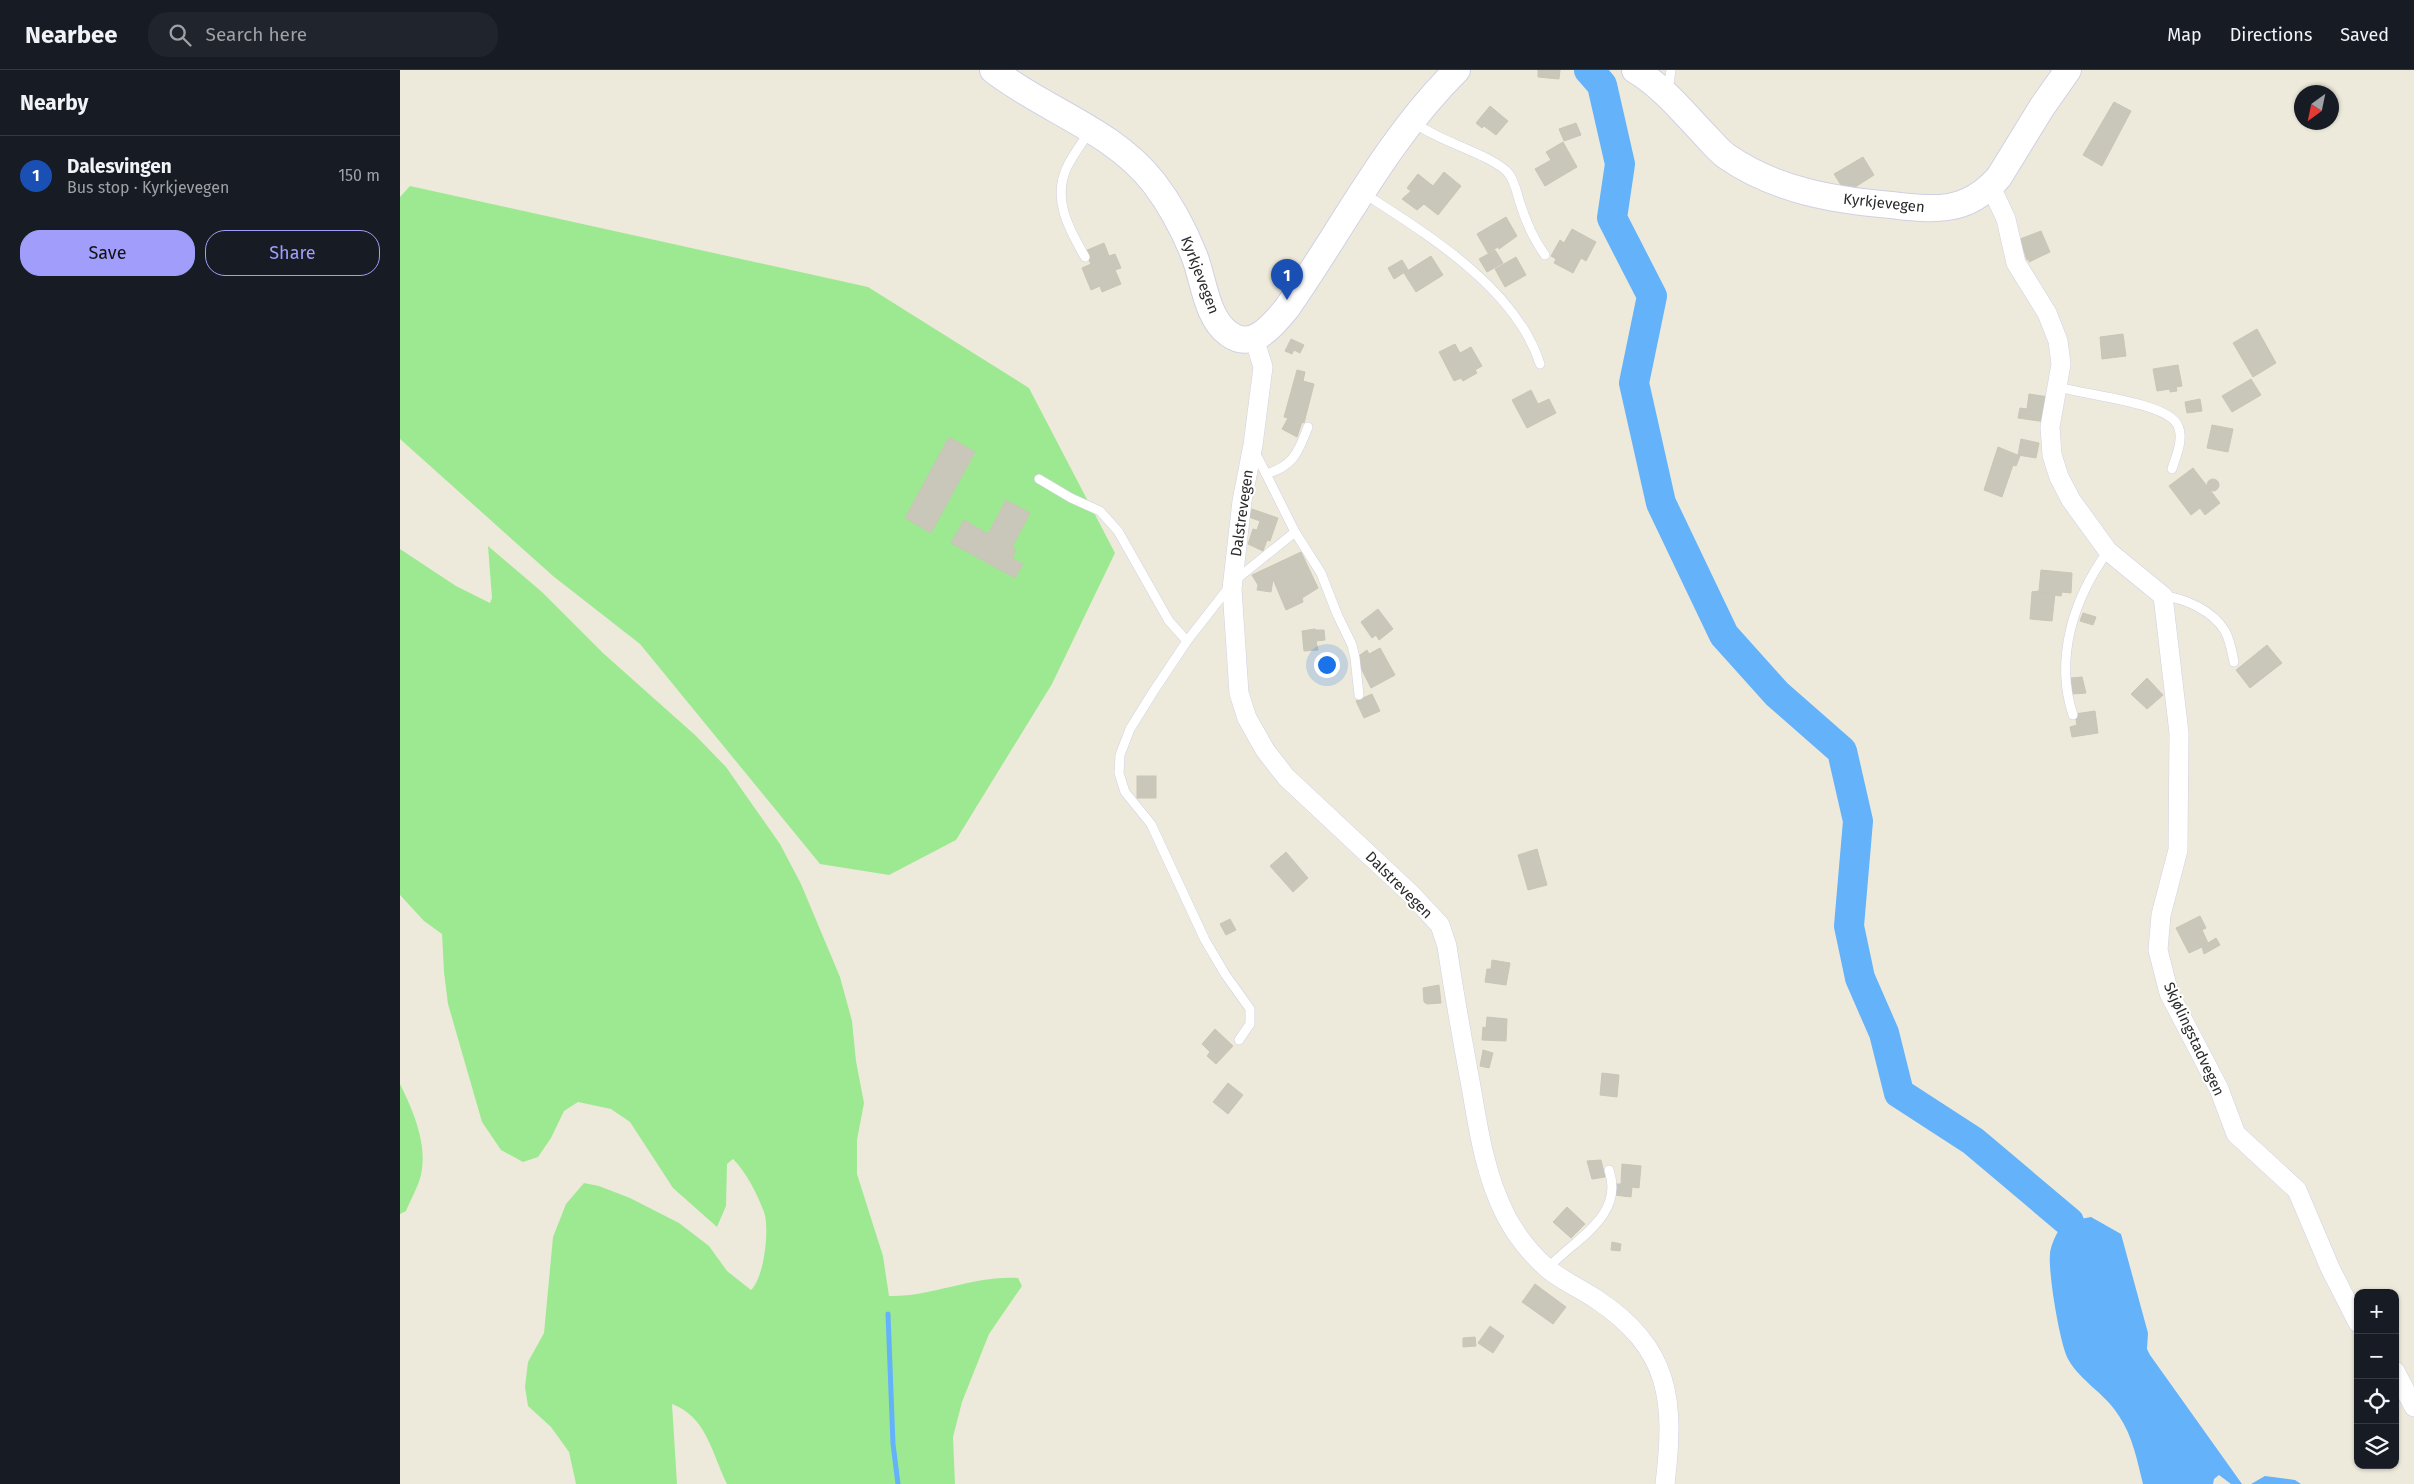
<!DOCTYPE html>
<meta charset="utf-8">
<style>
:root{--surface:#171b24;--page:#20242c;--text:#f1f3f6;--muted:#9ea1a6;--line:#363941;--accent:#a09efa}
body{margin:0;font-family:"Fira Sans",sans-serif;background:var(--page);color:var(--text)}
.controls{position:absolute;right:15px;bottom:15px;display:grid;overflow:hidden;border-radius:10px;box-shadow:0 1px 4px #0004}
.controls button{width:45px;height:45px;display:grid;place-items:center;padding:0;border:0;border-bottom:1px solid var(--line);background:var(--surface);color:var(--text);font:25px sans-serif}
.compass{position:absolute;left:1894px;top:15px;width:45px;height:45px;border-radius:50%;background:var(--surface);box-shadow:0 1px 4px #0004;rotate:213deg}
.you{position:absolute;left:926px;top:594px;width:18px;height:18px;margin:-12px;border:4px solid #fff;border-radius:50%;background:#1a73e8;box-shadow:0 0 0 8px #1a73e833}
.badge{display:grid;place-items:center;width:32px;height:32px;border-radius:50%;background:var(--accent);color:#fff;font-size:16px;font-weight:700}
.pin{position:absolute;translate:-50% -41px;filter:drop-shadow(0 1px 2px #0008)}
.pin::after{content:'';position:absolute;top:26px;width:18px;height:15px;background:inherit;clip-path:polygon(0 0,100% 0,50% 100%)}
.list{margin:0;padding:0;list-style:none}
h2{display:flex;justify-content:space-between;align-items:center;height:65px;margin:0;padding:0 20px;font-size:21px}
h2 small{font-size:16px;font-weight:400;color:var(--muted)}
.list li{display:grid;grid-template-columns:32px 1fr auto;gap:15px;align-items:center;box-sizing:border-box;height:80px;padding:0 20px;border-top:1px solid var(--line)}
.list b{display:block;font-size:19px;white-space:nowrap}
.list p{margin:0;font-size:16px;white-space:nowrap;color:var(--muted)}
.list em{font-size:16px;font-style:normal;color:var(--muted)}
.actions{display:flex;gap:10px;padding:15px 20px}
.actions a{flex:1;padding:11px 0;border:1px solid var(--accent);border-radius:20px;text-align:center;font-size:18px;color:var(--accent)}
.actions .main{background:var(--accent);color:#111}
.icon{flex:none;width:28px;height:28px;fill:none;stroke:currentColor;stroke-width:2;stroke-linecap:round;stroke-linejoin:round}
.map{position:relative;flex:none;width:2014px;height:1414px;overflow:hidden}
header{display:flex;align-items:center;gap:30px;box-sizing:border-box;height:70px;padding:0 25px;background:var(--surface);border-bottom:1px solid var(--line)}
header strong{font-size:24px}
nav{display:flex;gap:28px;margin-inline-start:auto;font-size:18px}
.search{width:350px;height:45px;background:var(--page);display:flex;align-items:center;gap:12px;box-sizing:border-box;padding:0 18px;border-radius:20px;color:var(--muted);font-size:19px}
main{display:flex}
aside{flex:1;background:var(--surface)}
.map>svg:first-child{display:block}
</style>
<header>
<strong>Nearbee</strong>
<div class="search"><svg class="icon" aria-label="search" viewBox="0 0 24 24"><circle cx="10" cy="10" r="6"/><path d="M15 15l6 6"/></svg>Search here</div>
<nav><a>Map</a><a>Directions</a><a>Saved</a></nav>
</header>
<main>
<aside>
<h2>Nearby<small></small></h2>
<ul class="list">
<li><span class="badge" style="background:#1a4fb4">1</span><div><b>Dalesvingen</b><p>Bus stop · Kyrkjevegen</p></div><em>150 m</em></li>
</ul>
<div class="actions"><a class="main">Save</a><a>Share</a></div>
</aside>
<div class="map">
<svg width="2014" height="1414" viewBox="0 0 2014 1414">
<rect width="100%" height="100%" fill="#eeeadb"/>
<g fill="#9de992">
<path d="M10 116 468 217 629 318 715 483 652 614 556 770 489 805 420 794 240 574 153 506 0 369V127Z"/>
<path d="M88 476 142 522 203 583 295 665 326 697 380 774 401 814 440 907 452 951 456 991 464 1033 457 1070V1104L483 1186 489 1226C532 1227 574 1205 618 1208L622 1216 589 1264 562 1332 553 1367 555 1414H327C312 1384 307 1347 272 1334L277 1414H176L169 1382 151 1357 128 1336 125 1317 128 1292 144 1263 153 1167 166 1134 184 1113 199 1116 230 1128 279 1153 309 1176 327 1201 351 1220C364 1208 370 1159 364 1142 357 1124 347 1103 333 1089L327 1094 326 1136 317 1157 273 1118 230 1052 211 1039 178 1032 164 1041 151 1068 138 1087 123 1092 101 1080 82 1052 48 934 44 902 42 864 24 851 0 825V479L56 516 90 533 92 528Z"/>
<path d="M0 1014C13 1040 28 1075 21 1105 18 1117 11 1129 6 1141L0 1144Z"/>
</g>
<g fill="#64b2fa">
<path d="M1691 1147 1721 1164 1748 1263 1747 1279 1750 1285 1842 1414H1831L1819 1405 1814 1409 1813 1414H1743C1737 1390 1733 1367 1719 1346 1706 1324 1681 1312 1668 1289 1660 1274 1648 1203 1650 1184 1650 1177 1657 1161 1662 1156 1669 1150 1681 1149 1691 1147Z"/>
<path d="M1865 1406 1895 1410 1901 1414H1851Z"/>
</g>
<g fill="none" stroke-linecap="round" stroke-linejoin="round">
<path stroke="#64b2fa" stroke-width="5" d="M488 1244 493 1374 498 1414"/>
<path stroke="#64b2fa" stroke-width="30" d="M1189 0 1202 15 1220 94 1212 148 1252 226 1234 313 1261 433 1324 565 1377 624 1442 681 1458 751 1449 856 1460 908 1484 963 1499 1023 1573 1071 1669 1152"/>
</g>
<g fill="#c9c6ba" stroke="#c9c6b4">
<path d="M1138 0H1160L1159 9 1138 7Z"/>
<path d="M1714 32 1731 41 1702 96 1683 85Z"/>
<path d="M1090 36 1108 51 1096 65 1084 56 1082 58 1076 53Z"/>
<path d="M1176 53 1181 65 1164 71 1159 59Z"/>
<path d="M1163 72 1177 97 1145 116 1135 99 1151 90 1146 82Z"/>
<path d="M1463 87 1474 105 1446 123 1434 104Z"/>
<path d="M1044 102 1061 116 1038 145 1024 134 1017 140 1002 129 1011 121 1007 118 1018 104 1033 116Z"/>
<path d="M1106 147 1117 166 1099 179 1098 177 1088 183 1077 164Z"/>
<path d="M1172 159 1196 172 1186 191 1181 188 1173 203 1154 193 1156 189 1151 186 1160 170 1164 173Z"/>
<path d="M1641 161 1650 182 1629 192V189L1627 190 1620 169Z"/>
<path d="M704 173 709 186 715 184 721 198 715 200 721 214 702 222 700 216 691 220 682 198 691 194 685 181Z"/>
<path d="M1095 180 1103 193 1087 202 1079 189Z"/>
<path d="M1031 186 1043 205 1016 222 1004 203Z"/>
<path d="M1116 187 1126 205 1105 217 1095 199Z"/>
<path d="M1002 190 1008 200 994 209 988 198Z"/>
<path d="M1857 259 1876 293 1853 307 1833 273Z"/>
<path d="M1723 264 1726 286 1702 289 1700 267Z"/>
<path d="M891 269 904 275 900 283 894 280 892 284 885 281Z"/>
<path d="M1055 274 1060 283 1071 277 1082 296 1075 300 1077 303 1063 311 1061 308 1054 311 1039 282Z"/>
<path d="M1778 295 1782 316 1776 317 1777 321 1770 322V319L1757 321 1753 299Z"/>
<path d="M897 300 905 302 903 311 914 314 904 353 902 352 897 367 882 359 888 348 884 347Z"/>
<path d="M1851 309 1861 325 1832 342 1822 326Z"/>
<path d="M1131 320 1138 334 1149 329 1156 343 1127 358 1112 330Z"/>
<path d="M1629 324 1649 327 1646 352 1618 348 1620 338 1627 339Z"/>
<path d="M1800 329 1802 341 1787 343 1785 332Z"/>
<path d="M1812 355 1833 359 1828 382 1807 378Z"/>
<path d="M549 367 575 382 531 463 505 448Z"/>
<path d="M1621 369 1639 373 1636 388 1618 385Z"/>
<path d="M1598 377 1620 386 1616 396 1613 395 1602 427 1584 420Z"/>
<path d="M1793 398 1820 433 1805 445 1800 438 1791 445 1769 416Z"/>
<circle cx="1813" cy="415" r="6"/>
<path d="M606 430 630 443 612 477 616 479 612 488 623 494 615 508 551 473 564 450 588 464Z"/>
<path d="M852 439 878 448 870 471 867 470 863 481 848 474 853 459 857 460 860 451 849 447Z"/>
<path d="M901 482 918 518 902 528 903 532 886 540 873 509 871 522 857 520 858 515 852 505Z"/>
<path d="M1641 500 1672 503 1671 523 1662 522 1661 526 1632 522 1639 521Z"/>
<path d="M1632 522 1655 524 1652 551 1630 549Z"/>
<path d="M978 539 993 559 979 570 976 565 972 568 961 552Z"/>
<path d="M1683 543 1696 547 1693 555 1680 551Z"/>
<path d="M915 559V560H924L925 570 916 571 918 580 904 581 902 561Z"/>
<path d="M1867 575 1882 593 1850 618 1836 600Z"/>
<path d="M980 578 995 605 971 618 956 588 967 580 969 584Z"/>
<path d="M1682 607 1686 623 1673 624 1671 608Z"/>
<path d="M1747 608 1763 625 1747 639 1731 624Z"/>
<path d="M972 624 980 641 964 648 956 631Z"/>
<path d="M1695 641 1698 663 1672 667 1670 657 1677 655 1675 644Z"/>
<rect x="737" y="706" width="19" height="22"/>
<path d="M1137 779 1147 815 1128 820 1118 785Z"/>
<path d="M886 782 908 808 893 822 870 796Z"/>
<path d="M1800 846 1806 858 1802 860 1808 873 1816 868 1820 875 1804 884 1802 877 1789 883 1776 858Z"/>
<path d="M830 849 836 860 826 865 820 854Z"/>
<path d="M1092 890 1110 893 1106 915 1085 912 1087 899H1091Z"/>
<path d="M1039 915 1041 933 1027 934 1024 932 1023 918Z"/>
<path d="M1087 947 1107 949 1106 971 1082 970 1083 957 1086 958Z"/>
<path d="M815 959 833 976 816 994 807 986 810 982 802 974Z"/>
<path d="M1083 980 1093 983 1089 998 1080 996Z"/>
<path d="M1202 1003 1219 1005 1217 1027 1200 1025Z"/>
<path d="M828 1013 843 1025 828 1044 813 1032Z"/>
<path d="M1201 1090 1205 1107 1192 1109 1187 1091Z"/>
<path d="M1222 1094 1241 1096 1239 1118 1232 1117 1231 1127 1214 1125V1114H1221Z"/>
<path d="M1167 1137 1185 1154 1171 1168 1153 1152Z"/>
<path d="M1212 1172 1221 1174 1220 1181 1211 1180Z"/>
<path d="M1135 1214 1166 1237 1153 1254 1122 1232Z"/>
<path d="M1090 1256 1104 1266 1093 1283 1078 1273Z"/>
<path d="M1075 1267 1076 1276 1063 1277V1268Z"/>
</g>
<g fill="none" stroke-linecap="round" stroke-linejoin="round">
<g stroke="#d0d0e5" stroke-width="10">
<g id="service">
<path d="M1268 20 1271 0"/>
<path d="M1014 52C1036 71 1096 86 1109 104 1115 112 1117 124 1120 133 1126 152 1133 169 1145 185"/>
<path d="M965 124C1028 165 1116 218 1140 294"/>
<path d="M685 187C669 159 651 128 668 95 674 84 682 73 689 62"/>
<path d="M1659 317C1685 325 1764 332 1777 354 1785 367 1776 386 1772 399"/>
<path d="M854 380 895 462 921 503 937 544 952 575 955 588 959 625"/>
<path d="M866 404C894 396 898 382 908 357"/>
<path d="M639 409 671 428 700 441 718 461 769 551 787 571"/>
<path d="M1763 526C1785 528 1813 541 1825 561 1830 570 1832 582 1834 592"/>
<path d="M1673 645C1654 588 1674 528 1708 481"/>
<path d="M839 970 850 954V939L825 904 805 870 751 754 725 722 719 703 720 685 730 659 753 622 787 571 833 512 895 462"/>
<path d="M1148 1198C1173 1170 1225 1147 1209 1100"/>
</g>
</g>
<g stroke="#d0d0e5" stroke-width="20">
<g id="minor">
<path d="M1591 117 1606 149 1616 193 1647 243 1658 271 1661 294 1650 357 1652 385 1659 407 1671 430 1708 481 1763 526 1779 663 1778 780 1761 845 1758 880 1769 923 1819 1019 1836 1064 1897 1120 1930 1198 1958 1253"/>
<path d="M854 268 863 297 853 375 842 431 832 519 839 623 847 648 865 680 886 707 1012 825 1040 855 1047 876C1054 925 1063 973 1072 1022 1079 1064 1086 1107 1106 1146 1116 1165 1132 1185 1148 1199 1163 1211 1181 1219 1196 1229 1271 1279 1275 1331 1265 1414"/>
<path d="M1995 1301 2014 1337"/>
</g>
</g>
<g stroke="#d0d0e5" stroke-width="28">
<g id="secondary">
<path d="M593 0C644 40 713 60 754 113 770 134 784 160 794 185 804 210 806 248 829 264 853 281 873 255 887 238 943 158 987 69 1057 0"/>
<path d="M1235 0C1262 16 1283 42 1304 64 1311 71 1318 80 1326 86 1375 120 1432 130 1491 135 1509 137 1529 140 1548 137 1568 134 1586 122 1599 107L1642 37 1668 0"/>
</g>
</g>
<use href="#service" stroke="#fff" stroke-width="9"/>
<use href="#minor" stroke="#fff" stroke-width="19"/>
<use href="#secondary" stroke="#fff" stroke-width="26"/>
</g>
<g text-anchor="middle" stroke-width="4" stroke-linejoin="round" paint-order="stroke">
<g font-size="15" fill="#2a2a2a" stroke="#fff">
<text transform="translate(1484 133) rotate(6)" y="5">Kyrkjevegen</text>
<text transform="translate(800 205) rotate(69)" y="5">Kyrkjevegen</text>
<text transform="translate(842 443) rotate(-82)" y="5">Dalstrevegen</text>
<text transform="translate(999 815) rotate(45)" y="5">Dalstrevegen</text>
<text transform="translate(1794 969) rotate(65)" y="5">Skjølingstadvegen</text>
</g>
</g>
</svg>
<div class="controls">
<button>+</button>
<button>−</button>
<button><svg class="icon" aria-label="locate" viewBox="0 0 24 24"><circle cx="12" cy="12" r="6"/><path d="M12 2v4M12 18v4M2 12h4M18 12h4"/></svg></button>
<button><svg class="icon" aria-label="layers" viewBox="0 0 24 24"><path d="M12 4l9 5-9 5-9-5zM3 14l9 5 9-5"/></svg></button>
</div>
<svg class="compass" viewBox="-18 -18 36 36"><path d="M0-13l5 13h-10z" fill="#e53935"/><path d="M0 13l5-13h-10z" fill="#9ea1a6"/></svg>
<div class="you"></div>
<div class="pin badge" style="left:887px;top:230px;background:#1a4fb4">1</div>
</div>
</main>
